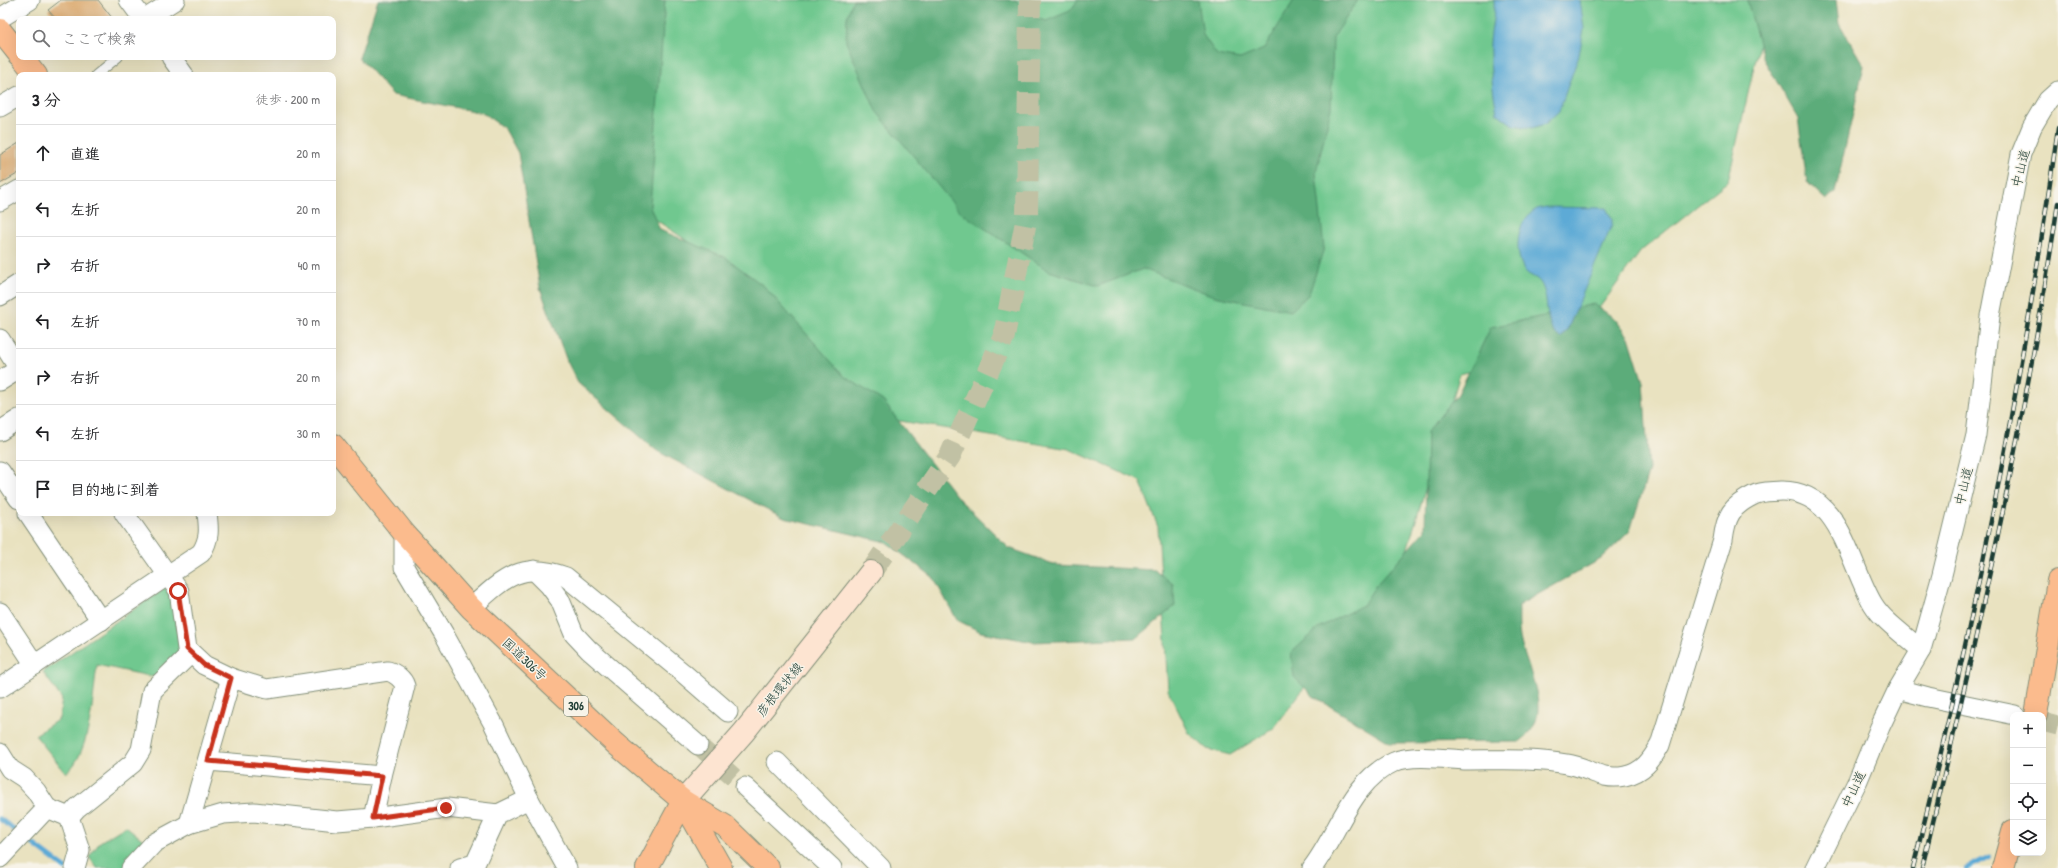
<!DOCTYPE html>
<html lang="ja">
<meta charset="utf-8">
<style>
:root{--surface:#fff;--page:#f2f2f2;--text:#202124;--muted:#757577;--line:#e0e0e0}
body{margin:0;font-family:"Patrick Hand","Klee One",sans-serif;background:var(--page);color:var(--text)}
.controls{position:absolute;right:12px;bottom:12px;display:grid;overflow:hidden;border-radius:8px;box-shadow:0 4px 16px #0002}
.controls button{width:36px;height:36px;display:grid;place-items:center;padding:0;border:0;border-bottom:1px solid var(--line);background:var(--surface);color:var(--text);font:20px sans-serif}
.stop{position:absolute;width:12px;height:12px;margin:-9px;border:3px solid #c8321e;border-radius:50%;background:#fff}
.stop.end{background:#c8321e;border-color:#fff;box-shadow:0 1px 4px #0008}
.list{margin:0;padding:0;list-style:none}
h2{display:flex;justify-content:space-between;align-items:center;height:52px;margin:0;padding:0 16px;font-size:17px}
h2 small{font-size:13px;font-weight:400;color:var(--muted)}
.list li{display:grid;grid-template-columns:26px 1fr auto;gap:12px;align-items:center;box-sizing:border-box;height:56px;padding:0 16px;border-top:1px solid var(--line)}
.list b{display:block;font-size:15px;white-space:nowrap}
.list em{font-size:13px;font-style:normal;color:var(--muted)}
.icon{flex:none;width:22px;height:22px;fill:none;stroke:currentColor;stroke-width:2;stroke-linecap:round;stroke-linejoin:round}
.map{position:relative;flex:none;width:2058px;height:868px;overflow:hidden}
.search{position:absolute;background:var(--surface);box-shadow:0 4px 16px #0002;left:16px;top:16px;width:320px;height:44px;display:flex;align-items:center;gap:10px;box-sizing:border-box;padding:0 14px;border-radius:8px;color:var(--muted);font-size:15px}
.panel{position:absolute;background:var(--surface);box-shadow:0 4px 16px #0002;left:16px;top:72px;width:320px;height:444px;border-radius:8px}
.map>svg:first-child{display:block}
</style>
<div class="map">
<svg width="2058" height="868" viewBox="0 0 2058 868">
<rect width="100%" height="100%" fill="#f7f3e8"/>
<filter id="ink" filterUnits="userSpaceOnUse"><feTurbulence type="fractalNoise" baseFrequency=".025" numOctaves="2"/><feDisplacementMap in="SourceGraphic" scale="8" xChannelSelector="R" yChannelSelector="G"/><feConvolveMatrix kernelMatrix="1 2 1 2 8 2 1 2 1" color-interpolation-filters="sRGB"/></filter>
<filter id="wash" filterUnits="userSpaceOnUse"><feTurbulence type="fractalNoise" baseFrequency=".012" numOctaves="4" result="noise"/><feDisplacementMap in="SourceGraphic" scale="16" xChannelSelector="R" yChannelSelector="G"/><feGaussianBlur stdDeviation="0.9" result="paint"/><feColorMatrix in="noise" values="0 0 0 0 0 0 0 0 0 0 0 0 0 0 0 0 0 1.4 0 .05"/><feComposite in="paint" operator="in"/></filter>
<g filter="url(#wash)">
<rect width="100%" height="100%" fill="#e9e2c0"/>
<g fill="#70c88f" stroke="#488262">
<path d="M665 0H1759L1762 32 1728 181 1641 251 1572 345 1460 374 1398 580 1346 632 1274 728 1230 755 1207 749 1189 733 1168 690 1158 527 1140 481 1069 449 882 418 748 281 650 216 647 159Z"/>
<path d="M165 588 172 592 181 652 154 677 97 665C93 694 91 754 66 773L35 735 59 719 62 699 43 672Z"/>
<path d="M126 826 148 844 126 868H97L89 857 100 842Z"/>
</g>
<g fill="#5cac7a" stroke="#3e7457">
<path d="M378 0H665L650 207 660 230 725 257 765 287 844 376 883 401 958 498 1009 548 1056 565 1155 570 1173 584 1175 606 1137 638 1033 642 981 632 957 620 933 577 886 542 784 518 657 451 578 383 567 361 540 288 518 153 505 129 483 113 393 95 359 58Z"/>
<path d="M853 0H1016L1025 14 1046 21 1070 11 1078 0H1198L1203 35 1217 55 1240 59 1264 49 1294 0H1358L1333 38 1331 108 1316 173 1324 248 1309 294 1291 311 1214 296 1143 269 1098 286 1049 271 960 212 876 111 846 42 847 17Z"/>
<path d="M1747 0H1836L1839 23 1864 66 1835 192 1826 200 1807 182 1798 118 1763 58Z"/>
<path d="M1594 304 1615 319 1629 337 1643 382 1649 470 1630 531 1601 559 1519 605C1519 617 1518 630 1521 642 1529 676 1556 717 1519 742L1391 743 1313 696 1294 677 1291 653 1320 627 1363 605 1376 585 1425 530 1427 432 1458 394 1491 327 1548 315 1549 321 1568 329 1576 308Z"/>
</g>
<g fill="#5daad6" stroke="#3e7485">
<path d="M1494 0H1580L1584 29 1579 55 1559 111 1545 124 1532 128 1513 125 1497 113C1493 90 1489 66 1490 43 1491 27 1495 16 1494 0Z"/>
<path d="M1546 207 1606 208 1612 219V225L1568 328 1561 338C1542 328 1551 297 1540 282 1537 277 1529 276 1525 271 1514 254 1515 222 1535 210 1538 208 1543 208 1546 207Z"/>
</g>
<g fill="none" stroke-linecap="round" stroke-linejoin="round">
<g stroke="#5daad6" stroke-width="5">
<path d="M0 819 15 830"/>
<path d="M29 841 65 868"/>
<path d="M1967 868 1989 857"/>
</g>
</g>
<g id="blocks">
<g fill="#daa669">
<path d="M61 0H98L113 19H56L48 10Z"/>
<path d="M19 143V173L0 184V155Z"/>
</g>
</g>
</g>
<g filter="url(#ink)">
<use href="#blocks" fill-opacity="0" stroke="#84907a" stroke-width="1"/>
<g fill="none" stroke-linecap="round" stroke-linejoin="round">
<g stroke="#c1c1a4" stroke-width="19" stroke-dasharray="19 10" stroke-linecap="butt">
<path d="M2043 722 2058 726"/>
<path d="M698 745 745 787"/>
</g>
<path stroke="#c1c1a4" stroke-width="22" stroke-dasharray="22 11" stroke-linecap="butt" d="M871 572 950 456 1004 336 1027 216 1030 0"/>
<g stroke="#84907a" stroke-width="11">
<path id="lane" d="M96 75 118 57"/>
</g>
<g stroke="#84907a" stroke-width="21">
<g id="street">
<path d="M129 0 143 19"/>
<path d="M0 18 30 0"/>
<path d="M145 19 175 0"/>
<path d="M171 57 184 75"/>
<path d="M0 107 19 96"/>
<path d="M0 201 19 190"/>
<path d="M0 296 19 284"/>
<path d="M0 339 19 369"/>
<path d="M0 381 19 369"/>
<path d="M0 431 19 419"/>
<path d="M0 471 19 499"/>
<path d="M28 513 101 621"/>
<path d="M124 513 179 591 187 649 204 665 231 678"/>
<path d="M404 533V567L444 634 494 725 529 799 567 868"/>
<path d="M534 570 549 585 560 600 574 634 589 650 698 745"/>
<path d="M471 608C503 579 521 560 566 577L682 672 728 712"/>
<path d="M0 612 35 665"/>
<path d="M0 688 201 553C210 539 209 529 207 513"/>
<path d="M1898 689 1928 697 2015 715"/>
<path d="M0 753 10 769 24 778 36 791 47 808 69 817 80 850 75 868"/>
<path d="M777 762 881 868"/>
<path d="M382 776 373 818 447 808 498 814"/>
<path d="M745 787 832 868"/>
<path d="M69 817 77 808 133 763 141 750 152 691 191 653"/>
<path d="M189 824 231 678 267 689 388 671C395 673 403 679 405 686L382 776 208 761"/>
<path d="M0 858 47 808"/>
<path d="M131 868 154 843 189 824 223 814 254 812 337 821 373 818"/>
<path d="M460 868 475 864 498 814 529 799"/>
<path d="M1312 868C1339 833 1351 781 1394 762 1412 754 1445 759 1464 760 1498 760 1533 758 1567 764 1589 767 1600 781 1625 776 1643 772 1651 761 1660 745L1723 540C1726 516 1731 506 1754 495 1762 491 1771 492 1781 491 1841 490 1849 565 1873 604 1884 622 1906 636 1921 650"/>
<path d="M1815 868 1858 780 1880 727 1898 689 1921 650 1942 575 1976 435 1990 316 2021 154 2032 127 2048 100 2058 91"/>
</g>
</g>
<g stroke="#84907a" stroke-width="24">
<path id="secondary" d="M683 801 744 732 871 572"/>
</g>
<g stroke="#84907a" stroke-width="24">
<g id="highway">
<path d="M0 30 19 54"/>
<path d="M22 57 36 75"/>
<path d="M333 445 404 533 471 608 616 744 683 801 725 826 768 868"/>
<path d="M2036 715 2058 581"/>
<path d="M683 801 721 868"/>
<path d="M647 868 683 801"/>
<path d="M2003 868 2013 831"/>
</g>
</g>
<use href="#lane" stroke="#fff" stroke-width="9"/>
<use href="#street" stroke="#fff" stroke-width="19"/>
<use href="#secondary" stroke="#fde4d1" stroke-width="22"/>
<use href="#highway" stroke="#fbbb8d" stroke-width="22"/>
<g stroke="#1f3d34" stroke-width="4.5">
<g id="rail">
<path d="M1913 868C1974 624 2023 377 2058 128"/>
<path d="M1922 868C1975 648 2025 426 2058 203"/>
</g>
</g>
<use href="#rail" stroke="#f7f3e8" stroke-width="3" stroke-dasharray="9" stroke-linecap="butt"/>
</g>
</g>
<g fill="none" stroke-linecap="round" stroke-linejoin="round" filter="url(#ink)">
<path stroke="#c8321e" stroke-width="5" d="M178 591 187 649 204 665 231 678 208 761 382 776 373 818 446 808"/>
</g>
<g text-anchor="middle" stroke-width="3" stroke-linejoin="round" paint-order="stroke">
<rect fill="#f7f3e8" stroke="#60746a" stroke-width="1" x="564" y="696" width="24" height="20" rx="3"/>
<g font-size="12" font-weight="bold" fill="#1f3d34">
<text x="576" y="710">306</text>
</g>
<g font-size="13" fill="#1f3d34" stroke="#f7f3e8">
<text transform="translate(2020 168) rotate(-76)" y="5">中山道</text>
<text transform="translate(1963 486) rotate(-76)" y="5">中山道</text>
<text transform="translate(525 659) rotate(43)" y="5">国道306号</text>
<text transform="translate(779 689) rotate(-51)" y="5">彦根環状線</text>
<text transform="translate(1853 789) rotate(-65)" y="5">中山道</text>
</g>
</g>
</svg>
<div class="controls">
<button>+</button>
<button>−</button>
<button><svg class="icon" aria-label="locate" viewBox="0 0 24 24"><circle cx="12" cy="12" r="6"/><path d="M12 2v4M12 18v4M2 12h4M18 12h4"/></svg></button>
<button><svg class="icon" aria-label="layers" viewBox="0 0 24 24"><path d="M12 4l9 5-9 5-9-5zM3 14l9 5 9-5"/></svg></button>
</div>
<div class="stop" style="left:178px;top:591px"></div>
<div class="stop end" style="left:446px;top:808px"></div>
<div class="search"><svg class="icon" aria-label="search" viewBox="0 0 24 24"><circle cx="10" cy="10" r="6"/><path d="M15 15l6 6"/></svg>ここで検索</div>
<section class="panel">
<h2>3 分<small>徒歩 · 200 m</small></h2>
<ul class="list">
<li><svg class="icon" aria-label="ahead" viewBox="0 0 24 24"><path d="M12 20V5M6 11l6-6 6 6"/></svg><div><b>直進</b></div><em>20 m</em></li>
<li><svg class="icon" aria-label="left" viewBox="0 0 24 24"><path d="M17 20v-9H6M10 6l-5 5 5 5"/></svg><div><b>左折</b></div><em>20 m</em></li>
<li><svg class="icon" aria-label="right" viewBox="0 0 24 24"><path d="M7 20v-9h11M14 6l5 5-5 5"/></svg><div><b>右折</b></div><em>40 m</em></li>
<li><svg class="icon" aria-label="left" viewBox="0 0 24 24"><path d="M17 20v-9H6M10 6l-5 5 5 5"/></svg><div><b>左折</b></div><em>70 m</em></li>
<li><svg class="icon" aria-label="right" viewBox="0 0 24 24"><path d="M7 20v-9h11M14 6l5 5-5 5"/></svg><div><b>右折</b></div><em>20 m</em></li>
<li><svg class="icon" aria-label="left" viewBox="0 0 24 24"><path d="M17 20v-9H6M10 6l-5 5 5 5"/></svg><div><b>左折</b></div><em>30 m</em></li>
<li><svg class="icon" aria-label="arrive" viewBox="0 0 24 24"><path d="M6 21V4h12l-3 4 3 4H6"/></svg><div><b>目的地に到着</b></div></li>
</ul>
</section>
</div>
